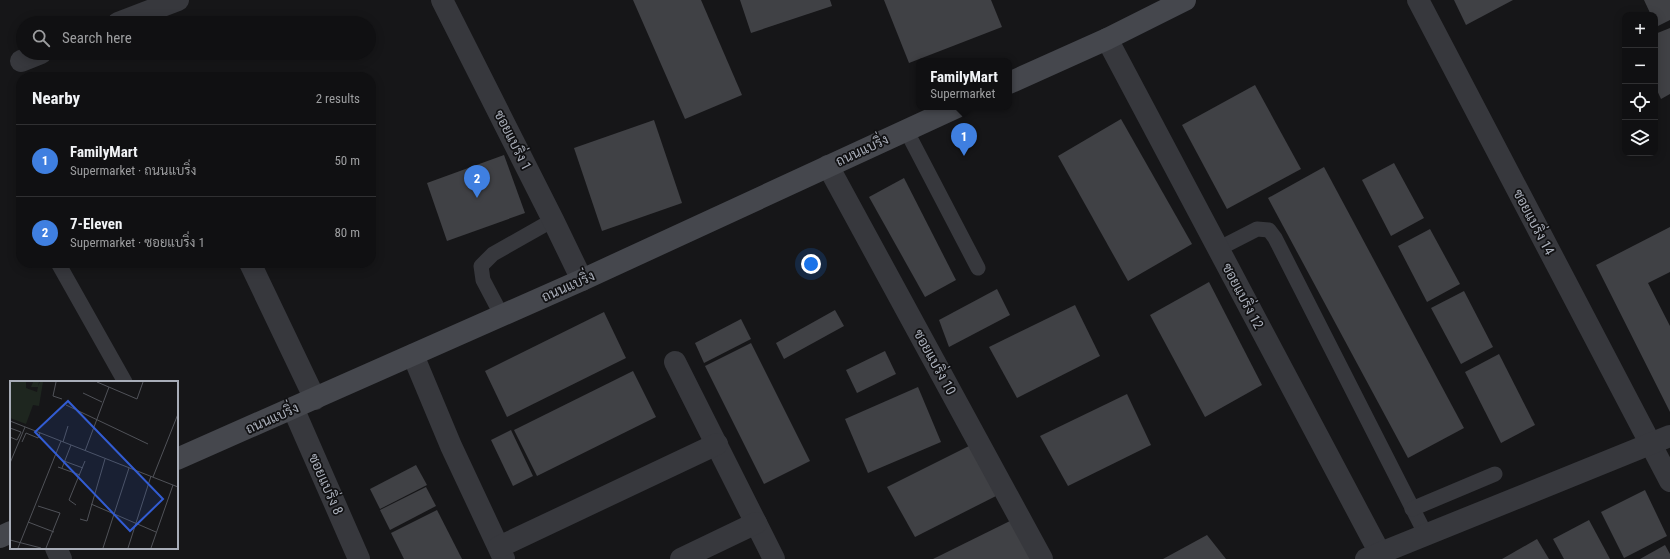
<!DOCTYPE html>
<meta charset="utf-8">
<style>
:root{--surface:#101012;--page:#19191b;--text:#f1f3f6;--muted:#9c9d9f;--line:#303032;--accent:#2563eb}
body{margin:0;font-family:"Roboto Condensed",Sarabun,sans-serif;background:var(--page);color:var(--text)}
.controls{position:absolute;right:12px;top:12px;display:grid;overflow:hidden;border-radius:8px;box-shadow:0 2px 10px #0003}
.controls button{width:36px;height:36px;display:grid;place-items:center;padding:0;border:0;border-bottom:1px solid var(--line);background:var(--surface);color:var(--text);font:20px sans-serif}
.you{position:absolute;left:811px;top:264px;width:14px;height:14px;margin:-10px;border:3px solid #fff;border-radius:50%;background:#1a73e8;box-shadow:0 0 0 6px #1a73e833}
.badge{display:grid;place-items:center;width:26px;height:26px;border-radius:50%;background:var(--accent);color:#fff;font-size:13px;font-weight:700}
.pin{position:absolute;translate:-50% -33px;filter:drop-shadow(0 1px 2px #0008)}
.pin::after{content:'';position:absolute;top:21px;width:14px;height:12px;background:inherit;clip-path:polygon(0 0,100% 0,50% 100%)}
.popup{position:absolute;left:916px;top:58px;width:96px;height:52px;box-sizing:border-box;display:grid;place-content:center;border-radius:8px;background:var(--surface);filter:drop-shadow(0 1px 3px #0005);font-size:13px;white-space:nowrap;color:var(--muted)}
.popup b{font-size:15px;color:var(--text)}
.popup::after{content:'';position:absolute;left:50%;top:100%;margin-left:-8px;border:8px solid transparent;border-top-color:var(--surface)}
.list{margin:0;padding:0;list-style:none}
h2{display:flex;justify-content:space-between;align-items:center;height:52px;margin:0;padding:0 16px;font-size:17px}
h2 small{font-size:13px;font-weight:400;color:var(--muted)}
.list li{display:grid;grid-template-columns:26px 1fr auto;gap:12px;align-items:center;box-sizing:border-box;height:72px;padding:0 16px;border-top:1px solid var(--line)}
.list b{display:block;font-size:15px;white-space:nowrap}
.list p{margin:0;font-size:13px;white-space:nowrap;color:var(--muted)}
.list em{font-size:13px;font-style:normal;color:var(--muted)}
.icon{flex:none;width:22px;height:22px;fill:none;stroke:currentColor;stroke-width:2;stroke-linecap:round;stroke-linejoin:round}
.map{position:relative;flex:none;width:1670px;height:559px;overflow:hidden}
.search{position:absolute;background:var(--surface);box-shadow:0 2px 10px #0003;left:16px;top:16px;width:360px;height:44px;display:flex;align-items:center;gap:10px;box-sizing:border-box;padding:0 14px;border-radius:22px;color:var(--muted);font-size:15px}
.panel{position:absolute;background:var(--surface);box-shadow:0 2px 10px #0003;left:16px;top:72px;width:360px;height:196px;border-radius:16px}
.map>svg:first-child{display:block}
</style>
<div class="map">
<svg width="1670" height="559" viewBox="0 0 1670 559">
<rect width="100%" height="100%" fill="#161618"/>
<g fill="#404145">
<path d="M633 0H701L742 95 685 119Z"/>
<path d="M740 0H830L832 6 751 33Z"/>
<path d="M884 0H991L1002 27 909 63Z"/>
<path d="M1454 0H1513L1466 25Z"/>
<path d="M1644 0H1670V20L1656 27 1655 15H1651Z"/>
<path d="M1670 28V94L1661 99 1655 86V34Z"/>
<path d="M1255 85 1301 169 1227 209 1182 125Z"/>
<path d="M1121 119 1192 244 1128 281 1058 156Z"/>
<path d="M654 120 682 203 602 231 574 148Z"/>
<path d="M504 155 525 213 447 241 427 183Z"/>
<path d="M1394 163 1424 218 1391 236 1362 180Z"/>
<path d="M1324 167 1464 428 1408 458 1268 198Z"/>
<path d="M904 178 956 280 925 297 869 197Z"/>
<path d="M1670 227V272L1648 283 1670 326V412L1596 265Z"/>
<path d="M1430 229 1460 284 1427 302 1398 246Z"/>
<path d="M1209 282 1262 385 1205 417 1150 315Z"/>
<path d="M997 289 1010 315 949 347 939 320Z"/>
<path d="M1464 291 1493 347 1461 364 1431 308Z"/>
<path d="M1075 305 1100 356 1017 398 989 347Z"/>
<path d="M835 310 844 326 784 359 776 343Z"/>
<path d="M604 312 626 358 507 417 485 371Z"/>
<path d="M741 319 751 339 704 363 695 343Z"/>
<path d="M751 343 810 461 764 484 705 366Z"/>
<path d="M885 351 896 374 857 393 846 370Z"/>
<path d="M1499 354 1535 425 1501 443 1465 372Z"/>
<path d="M633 371 656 417 537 476 514 430Z"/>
<path d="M918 387 941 442 868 473 845 419Z"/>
<path d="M1127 394 1151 445 1068 486 1040 436Z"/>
<path d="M511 430 533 476 513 486 491 440Z"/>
<path d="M973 444 998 495 915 537 887 487Z"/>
<path d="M416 465 427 485 380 509 370 489Z"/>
<path d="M426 487 436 506 390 530 380 510Z"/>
<path d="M1645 490 1667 536 1624 558 1601 512Z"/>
<path d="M437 510 462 559H404L391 533Z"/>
<path d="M1014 519 1034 559H933Z"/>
<path d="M1589 520 1610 559H1564L1553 539Z"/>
<path d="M1207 535 1226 559H1163Z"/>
<path d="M1537 539 1549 559H1502Z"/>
<path d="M1665 545 1670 554V559H1640Z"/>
</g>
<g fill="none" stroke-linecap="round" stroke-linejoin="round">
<g stroke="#37383d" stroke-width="15">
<path d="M906 130 978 268"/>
<path d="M1218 249 1257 229 1269 230 1275 238 1426 535"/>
<path d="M58 263 125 382"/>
<path d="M502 316 483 280 481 266 493 254 553 220"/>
<path d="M1412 509 1495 474"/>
</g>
<g stroke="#37383d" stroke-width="22">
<path d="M442 0 553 220 582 280"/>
<path d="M1418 0 1670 481"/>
<path d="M118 23 178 0"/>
<path d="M1107 39 1383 559"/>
<path d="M21 61 41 53"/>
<path d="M828 166 1042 559"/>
<path d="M250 263 315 399"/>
<path d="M413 355 451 446 504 559"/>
<path d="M675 362 774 559"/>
<path d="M293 408 359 559"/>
<path d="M499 547 717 444"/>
<path d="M56 548 61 559"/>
<path d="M681 559 756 523"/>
<path d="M1366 559 1670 436"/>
</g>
<g stroke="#45474d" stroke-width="22">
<path d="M1009 83 1107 39 1185 0"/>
<path d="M177 459 582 280 957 107"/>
<path d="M0 537 11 532"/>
</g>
</g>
<g text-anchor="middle" stroke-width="3.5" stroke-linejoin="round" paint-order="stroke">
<g font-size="14" fill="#a8adb8" stroke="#111113">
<text transform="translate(513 140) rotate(63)" y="5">ซอยแบริ่ง 1</text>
<text transform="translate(862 150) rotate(-25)" y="5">ถนนแบริ่ง</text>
<text transform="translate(1534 222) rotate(62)" y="5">ซอยแบริ่ง 14</text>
<text transform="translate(568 286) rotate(-24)" y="5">ถนนแบริ่ง</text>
<text transform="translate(1243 296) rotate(62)" y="5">ซอยแบริ่ง 12</text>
<text transform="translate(935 362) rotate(61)" y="5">ซอยแบริ่ง 10</text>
<text transform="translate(272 418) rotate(-24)" y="5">ถนนแบริ่ง</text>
<text transform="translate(326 484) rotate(66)" y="5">ซอยแบริ่ง 8</text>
</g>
</g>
<g transform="translate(10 381)">
<rect width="168" height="168" fill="#161618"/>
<path d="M0 1H16V7L27 11 28 6H21L23 1H29L28 5 30 1H33L29 25 23 24 16 43 0 37Z" fill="#1e261f"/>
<path fill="none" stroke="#505258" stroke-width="1" d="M46 1 43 15 52 18M87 1 127 18 133 1M73 12 92 21M56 24 138 63M0 40 168 106M0 47 11 51 7 59 0 56M12 61 16 52 28 57 30 52M53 61 58 45M75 70 99 6M54 80 73 87M0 82 15 46M48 86 70 94M52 87 61 64M143 96 168 33M81 123 146 151M66 124 59 119 75 80M28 125 50 132 36 167M70 138 77 140 95 78M18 141 44 151M0 159 31 167M8 167 51 60M93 167 119 87M118 167 141 95M141 167 163 104"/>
<path fill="#325cd3" fill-opacity="0.15" stroke="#325cd3" stroke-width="2" d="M58 20 153 118 120 150 25 51Z"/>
<rect width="168" height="168" fill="none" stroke="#a8adb8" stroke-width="2"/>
</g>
</svg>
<div class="controls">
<button>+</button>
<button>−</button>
<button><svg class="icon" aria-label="locate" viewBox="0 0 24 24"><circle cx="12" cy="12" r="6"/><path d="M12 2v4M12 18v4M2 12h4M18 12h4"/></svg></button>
<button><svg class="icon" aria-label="layers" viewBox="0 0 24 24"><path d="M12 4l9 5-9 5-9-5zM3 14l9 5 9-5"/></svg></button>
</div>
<div class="you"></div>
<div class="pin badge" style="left:964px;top:156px;background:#3f7fe0">1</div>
<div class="popup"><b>FamilyMart</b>Supermarket</div>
<div class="pin badge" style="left:477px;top:198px;background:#3f7fe0">2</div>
<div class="search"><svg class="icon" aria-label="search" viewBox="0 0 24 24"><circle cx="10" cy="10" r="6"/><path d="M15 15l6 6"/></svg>Search here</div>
<section class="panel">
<h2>Nearby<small>2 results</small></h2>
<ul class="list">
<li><span class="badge" style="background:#3f7fe0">1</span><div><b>FamilyMart</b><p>Supermarket · ถนนแบริ่ง</p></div><em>50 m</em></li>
<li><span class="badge" style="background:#3f7fe0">2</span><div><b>7-Eleven</b><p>Supermarket · ซอยแบริ่ง 1</p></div><em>80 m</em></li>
</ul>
</section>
</div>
